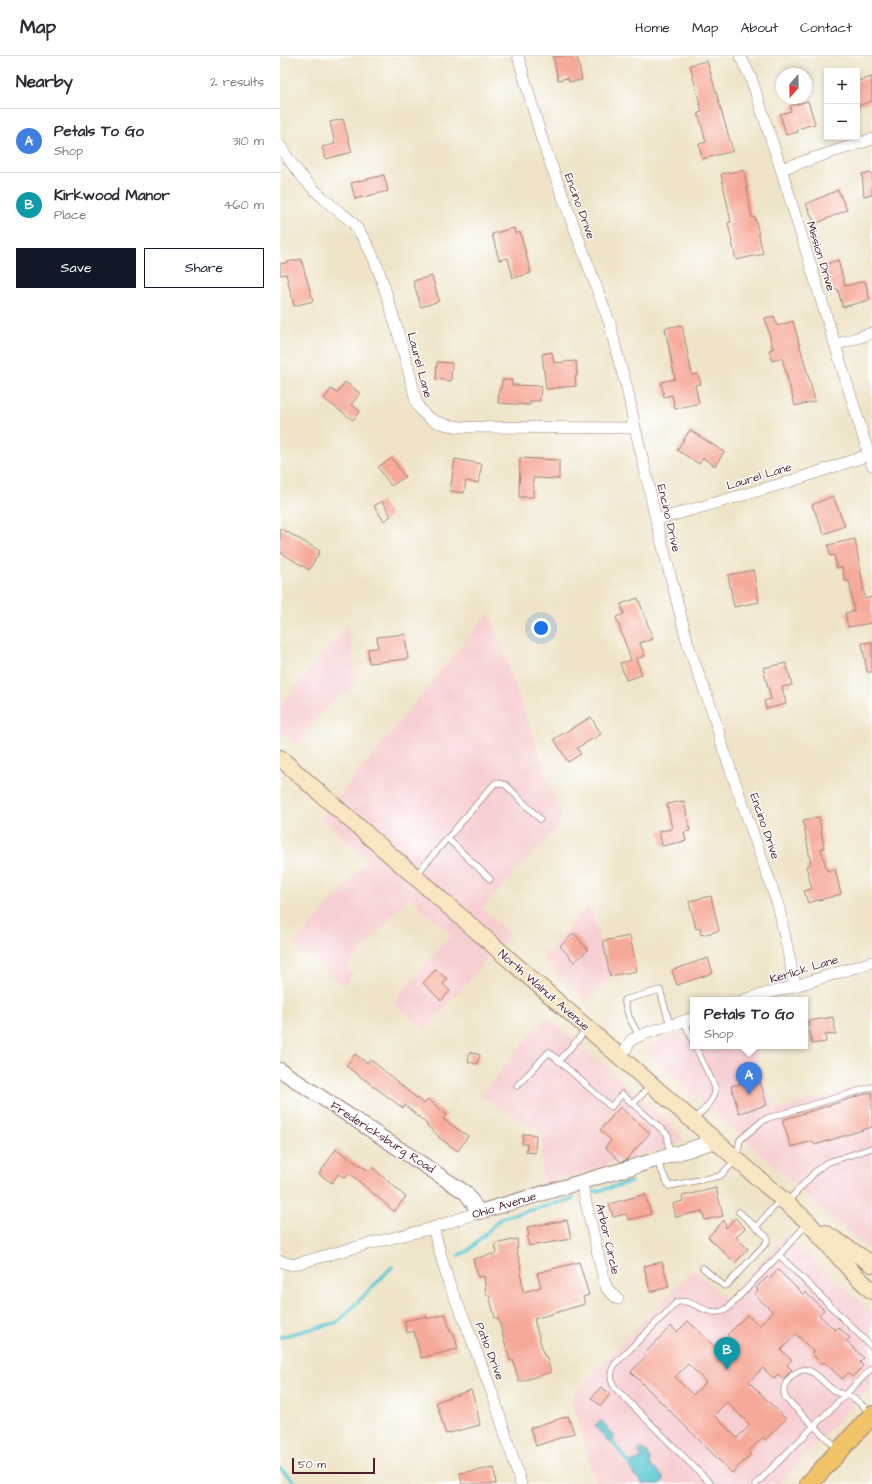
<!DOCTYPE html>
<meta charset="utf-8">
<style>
:root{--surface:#fff;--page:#f7f7f7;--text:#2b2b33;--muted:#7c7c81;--line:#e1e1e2;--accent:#111827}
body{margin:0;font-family:"Architects Daughter",sans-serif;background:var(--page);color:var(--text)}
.controls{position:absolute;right:12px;top:12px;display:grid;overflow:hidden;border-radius:0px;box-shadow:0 2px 6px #0003}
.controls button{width:36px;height:36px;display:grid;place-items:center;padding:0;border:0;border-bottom:1px solid var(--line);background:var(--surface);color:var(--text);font:20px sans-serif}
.compass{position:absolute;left:496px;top:12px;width:36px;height:36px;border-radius:50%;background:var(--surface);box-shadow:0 2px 6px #0003;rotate:200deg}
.scale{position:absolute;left:12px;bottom:10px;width:83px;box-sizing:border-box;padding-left:4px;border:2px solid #4a1f2b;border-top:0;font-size:11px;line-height:14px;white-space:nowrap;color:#4a1f2b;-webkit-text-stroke:3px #fff;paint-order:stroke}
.you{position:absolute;left:261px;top:572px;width:14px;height:14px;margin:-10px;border:3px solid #fff;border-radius:50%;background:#1a73e8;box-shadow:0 0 0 6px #1a73e833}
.badge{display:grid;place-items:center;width:26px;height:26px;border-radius:50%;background:var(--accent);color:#fff;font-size:13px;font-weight:700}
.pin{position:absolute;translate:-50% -33px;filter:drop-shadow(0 1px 2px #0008)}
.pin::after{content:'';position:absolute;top:21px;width:14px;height:12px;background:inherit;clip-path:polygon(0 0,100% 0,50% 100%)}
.popup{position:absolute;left:410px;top:941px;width:118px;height:52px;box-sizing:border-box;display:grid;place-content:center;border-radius:0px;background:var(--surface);filter:drop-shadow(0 1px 3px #0005);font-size:13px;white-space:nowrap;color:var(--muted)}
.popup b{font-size:15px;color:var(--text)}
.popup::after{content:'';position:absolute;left:50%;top:100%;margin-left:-8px;border:8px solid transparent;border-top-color:var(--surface)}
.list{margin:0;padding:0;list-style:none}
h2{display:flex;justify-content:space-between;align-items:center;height:52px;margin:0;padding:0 16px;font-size:17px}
h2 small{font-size:13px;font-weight:400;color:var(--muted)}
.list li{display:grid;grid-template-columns:26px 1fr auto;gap:12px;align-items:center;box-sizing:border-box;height:64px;padding:0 16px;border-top:1px solid var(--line)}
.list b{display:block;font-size:15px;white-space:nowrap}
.list p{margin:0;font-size:13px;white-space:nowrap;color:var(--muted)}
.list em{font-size:13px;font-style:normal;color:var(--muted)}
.actions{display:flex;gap:8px;padding:12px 16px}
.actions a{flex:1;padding:9px 0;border:1px solid var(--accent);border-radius:0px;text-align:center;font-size:14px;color:var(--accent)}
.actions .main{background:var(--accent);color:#fff}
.map{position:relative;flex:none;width:592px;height:1428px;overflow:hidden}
header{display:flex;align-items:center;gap:24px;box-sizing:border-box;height:56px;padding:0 20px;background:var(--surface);border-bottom:1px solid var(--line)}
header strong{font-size:19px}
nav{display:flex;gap:22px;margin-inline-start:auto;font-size:14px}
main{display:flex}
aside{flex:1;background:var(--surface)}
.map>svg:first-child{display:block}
</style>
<header>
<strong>Map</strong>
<nav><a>Home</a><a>Map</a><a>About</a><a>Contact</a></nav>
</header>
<main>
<aside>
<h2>Nearby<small>2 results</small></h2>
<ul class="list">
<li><span class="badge" style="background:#3f7fe0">A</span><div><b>Petals To Go</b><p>Shop</p></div><em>310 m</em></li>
<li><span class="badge" style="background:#0f9aa8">B</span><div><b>Kirkwood Manor</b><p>Place</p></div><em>460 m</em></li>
</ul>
<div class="actions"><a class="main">Save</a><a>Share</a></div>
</aside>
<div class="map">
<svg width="592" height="1428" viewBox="0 0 592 1428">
<rect width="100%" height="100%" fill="#fff"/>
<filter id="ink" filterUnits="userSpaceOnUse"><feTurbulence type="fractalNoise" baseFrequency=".025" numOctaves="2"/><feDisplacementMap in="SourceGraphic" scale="8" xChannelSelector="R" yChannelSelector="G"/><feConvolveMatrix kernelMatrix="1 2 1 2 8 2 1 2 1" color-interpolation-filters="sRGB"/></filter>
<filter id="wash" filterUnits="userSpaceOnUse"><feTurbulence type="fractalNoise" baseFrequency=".012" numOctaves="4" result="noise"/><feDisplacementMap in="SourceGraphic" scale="16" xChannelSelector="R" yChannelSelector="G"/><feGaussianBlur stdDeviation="0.9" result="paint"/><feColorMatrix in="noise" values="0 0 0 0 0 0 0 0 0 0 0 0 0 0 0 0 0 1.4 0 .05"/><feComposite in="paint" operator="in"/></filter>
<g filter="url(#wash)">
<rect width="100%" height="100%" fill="#efe4c8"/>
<g fill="#f7cfd2">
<path d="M209 556 283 765 202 852 230 878 145 974 113 946 171 879 129 841 66 912 73 918 63 929 15 888 88 804 41 762Z"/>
<path d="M68 569 77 626 44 654 17 688 0 674V649Z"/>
<path d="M311 847 315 870 331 923 305 943 262 902Z"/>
<path d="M266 960 318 1004 399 1076 401 1080V1085L395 1089 262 1128V1077L200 1040Z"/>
<path d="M413 973V990H473L494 1055 592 1027V1196L534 1147 505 1119 366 997 368 990 376 985Z"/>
<path d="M505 1179 592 1256V1329L538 1385 500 1428H316L291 1341 413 1213 446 1243Z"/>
</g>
<g fill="#5cc9d4" stroke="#537480">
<path d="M322 1365 334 1380V1383L330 1386 327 1385 315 1369Z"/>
<path d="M362 1392 368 1398 371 1410 384 1422 381 1428H363L350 1413 352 1406 363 1402 358 1395Z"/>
</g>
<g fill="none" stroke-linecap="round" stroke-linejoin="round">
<g stroke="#5cc9d4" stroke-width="3.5">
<path d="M314 1136 351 1126"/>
<path d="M179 1199 188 1195 221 1162 293 1143"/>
<path d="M0 1281 58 1266 112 1211"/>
<path d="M329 1382 353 1412"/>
<path d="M0 1412 17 1428"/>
</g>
</g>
<g id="blocks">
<g fill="#f6a998" fill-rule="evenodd">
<path d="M273 0H297L302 24 289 26 288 22 278 24Z"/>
<path d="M427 5 453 95 422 103 419 88 426 86 418 57 422 56 410 9Z"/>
<path d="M592 21V45L577 50V25Z"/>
<path d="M528 45 535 68 517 73 518 76 506 79 500 58 511 55 510 50Z"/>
<path d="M63 63 72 96 46 103 42 91 55 88 50 66Z"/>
<path d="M464 114 472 162 475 161 483 198 456 204 448 167 451 166 441 118Z"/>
<path d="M592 117V139L584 140 582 118Z"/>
<path d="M104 119 108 135 75 143 71 127Z"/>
<path d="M558 134 567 154 535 168 526 148Z"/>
<path d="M234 172 235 178 240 176 251 217 233 222 228 202 219 204 212 178Z"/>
<path d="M21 203 33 245 14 250 6 218 0 219V208Z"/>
<path d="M558 204 565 230 585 225 590 244 562 251 558 233 552 234 546 208Z"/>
<path d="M152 220 159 245 141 251 133 225Z"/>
<path d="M494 260 497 270 513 265 535 345 515 350 502 302 492 305 489 294 493 293 485 262Z"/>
<path d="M402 269 412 319 418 318 421 328 415 329 419 347 395 353 392 339 384 341 381 326 395 323 385 272Z"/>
<path d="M272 296 274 307 296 305 297 320H295L296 330 266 333 262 298Z"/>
<path d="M157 306 172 307 171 325 156 323Z"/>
<path d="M222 324H232V329L261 330 260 345H250V349L218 347 219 333H221Z"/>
<path d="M65 326 80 337 71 349 80 355 73 364 44 343 51 333 57 337Z"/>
<path d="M410 374 444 396 435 410 423 402 419 408 397 394Z"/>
<path d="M112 402 125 421 111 430 98 411Z"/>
<path d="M240 402 279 404V423L253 422V441H239Z"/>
<path d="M175 403 202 408 198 427 186 425 184 437 170 435Z"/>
<path d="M553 440 565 470 544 478 532 449Z"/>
<path d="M102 445 111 460 104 465 94 450Z"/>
<path d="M0 472 40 495 29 514 0 496Z"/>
<path d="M575 483 585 543 592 541V567L568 571 565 557 574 555 569 525H565L562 511 557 512 554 499 550 500 548 489Z"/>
<path d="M473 514 479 546 454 551 448 519Z"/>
<path d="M358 542 373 583 360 587 365 600 356 603 362 619 346 624 340 607 351 604 336 561 344 558 341 548Z"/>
<path d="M125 578 128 603 89 607 88 593 98 592 97 581Z"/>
<path d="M592 586V616H587L582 587Z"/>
<path d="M506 607 512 629 502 631 506 648 486 653 484 645 491 643 483 612Z"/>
<path d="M311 661 321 678 297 692 301 698 288 706 274 683Z"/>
<path d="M404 745 410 775 404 776 406 785 382 790 379 775 392 773 387 748Z"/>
<path d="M539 761 544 792H541L547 815 555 813 561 838 528 847 524 835 532 833 526 810 531 808 523 764Z"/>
<path d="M431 840 439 875 421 879 420 872 416 873 409 845Z"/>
<path d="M294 877 308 894 294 906 280 890Z"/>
<path d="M350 880 357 915 330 920 323 885Z"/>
<path d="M428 902 433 917 397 929 392 914Z"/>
<path d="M156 913 167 923 163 928 170 935 161 945 143 927Z"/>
<path d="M553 961 556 978 545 979 546 986 532 988 528 965Z"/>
<path d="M190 996 200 999 197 1008 188 1006Z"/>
<path d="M75 998 87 1007 90 1003 144 1048 148 1043 167 1059 163 1063 188 1080 178 1095 158 1081 159 1080 146 1069 147 1068 125 1049 123 1052 66 1010Z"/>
<path d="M479 1022 487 1049 459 1057 451 1030Z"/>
<path d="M592 1036V1071L535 1089 533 1085 511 1091 502 1064Z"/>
<path d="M340 1051 370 1077 346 1104 341 1106 325 1091 331 1084 320 1074Z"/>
<path d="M243 1078 256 1079 255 1097 246 1096 247 1088H242Z"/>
<path d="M56 1093 89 1115 92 1111 126 1141 114 1155 69 1117 65 1122 58 1118 52 1127 39 1118Z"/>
<path d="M436 1132 443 1160 425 1164 422 1155 396 1161 393 1148 403 1145 402 1140Z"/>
<path d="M365 1138 371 1158 348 1164 346 1158 333 1161 329 1148Z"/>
<path d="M455 1162 465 1172 456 1181 468 1193 455 1207 428 1181 444 1164 446 1172Z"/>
<path d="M287 1164 291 1183 249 1190 247 1181 249 1180 247 1171Z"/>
<path d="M237 1183 238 1192H236L240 1206 243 1236 261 1231 257 1217 299 1206 309 1239 303 1241 305 1248 254 1263 264 1300H266L271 1316 239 1326 233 1304 230 1305 218 1262H215L209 1239H206L204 1220 198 1221 193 1203 217 1197 215 1188Z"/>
<path d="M382 1206 389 1231 370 1236 364 1210Z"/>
<path d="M498 1214 523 1238 525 1236 544 1254 539 1259 555 1274 558 1271 570 1282 566 1285 584 1302 580 1306 583 1310 572 1321 568 1317 562 1323 544 1306 542 1308 531 1297 533 1295 516 1278 501 1294 512 1304 507 1309 512 1314 503 1323 498 1318 494 1323 483 1312 469 1326 506 1363 485 1384 483 1381 469 1395 471 1398 452 1417 351 1316 366 1300 364 1298 391 1270 397 1276 408 1265 447 1303 459 1291 447 1279 467 1259 479 1270 493 1256 474 1238 478 1234 476 1232 487 1221 489 1223ZM408 1308 426 1326 413 1339 395 1321ZM447 1346 470 1369 457 1382 434 1359Z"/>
<path d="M166 1258 170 1276 173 1275 178 1293 141 1302 134 1275 127 1277 124 1265 147 1260V1263Z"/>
<path d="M321 1331 330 1338 321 1350 311 1342Z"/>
<path d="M191 1334 196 1349 200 1369 166 1378 156 1346Z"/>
<path d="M288 1360 294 1377 256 1390 250 1372Z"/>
<path d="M214 1412 216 1428H182L180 1417Z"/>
</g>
</g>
</g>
<g filter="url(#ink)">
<use href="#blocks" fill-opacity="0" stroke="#9c827a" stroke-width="1"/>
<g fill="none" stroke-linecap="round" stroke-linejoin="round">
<g stroke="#9c827a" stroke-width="7">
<g id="service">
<path d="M167 782 210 823"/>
<path d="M135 820 215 727H218L226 729 260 763"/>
<path d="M404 965 413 985"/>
<path d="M359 980 349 961 344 944 380 934 390 969"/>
<path d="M279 1005 331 1051 342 1038 388 1079V1088L391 1100"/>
<path d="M237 1030 269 996 279 1005 306 974"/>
<path d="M353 1048 371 1029"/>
<path d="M413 1064C422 1055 437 1044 435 1031L415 990"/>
<path d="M377 1105 389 1130 440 1120 456 1104 460 1084 482 1065 488 1062 592 1031"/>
<path d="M507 1146 536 1115 546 1107 592 1092"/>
<path d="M476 1171 501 1143"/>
<path d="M499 1199 592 1291"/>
<path d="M423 1212 444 1230 447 1229 487 1186V1181L459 1156"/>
<path d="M558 1393 507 1344C502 1337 503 1331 508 1324 529 1299 539 1326 556 1336 561 1338 566 1339 571 1341 578 1344 585 1352 590 1357"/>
<path d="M431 1428 336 1333C330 1325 330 1316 335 1308L397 1246C415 1242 428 1264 447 1253L499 1199 527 1168"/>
<path d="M476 1428 592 1312"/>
</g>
</g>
<g stroke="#9c827a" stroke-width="12">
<g id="minor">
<path d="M238 0 263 87 330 268 336 294 347 332 355 372 364 409 376 464 409 592 433 657 443 692 499 852 515 930"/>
<path d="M460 0 471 22 501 113 592 409"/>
<path d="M0 89C13 113 31 132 51 149 58 155 66 160 72 166 95 193 104 231 114 263 122 290 130 317 136 345 143 365 162 369 181 371L355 372"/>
<path d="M501 113 592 83"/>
<path d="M555 289 592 277"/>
<path d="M376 464 508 426 589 399"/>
<path d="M463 944 515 930 592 906"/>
<path d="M341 1001 351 984 364 978 413 962"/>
<path d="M301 1125 324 1224 327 1233 338 1243"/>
<path d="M153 1172 169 1228 184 1263 214 1342 241 1428"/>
<path d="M0 1205 12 1209 84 1189 153 1172 199 1156"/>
</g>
</g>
<g stroke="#9c827a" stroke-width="16">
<path id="tertiary" d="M0 1014 186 1137 199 1156 376 1104 435 1085"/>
</g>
<g stroke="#9c827a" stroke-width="18">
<g id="secondary">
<path d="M0 702 528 1166 573 1217 592 1235"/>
<path d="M545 1177 592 1208"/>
</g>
</g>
<g stroke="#9c827a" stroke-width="20">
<path id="primary" d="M529 1428 592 1359"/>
</g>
<use href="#service" stroke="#fff" stroke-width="5.5"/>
<use href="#minor" stroke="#fff" stroke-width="11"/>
<use href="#tertiary" stroke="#fff" stroke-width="14"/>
<use href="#secondary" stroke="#f9e7c3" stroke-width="16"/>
<use href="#primary" stroke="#f0c369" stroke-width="18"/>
</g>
</g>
<g text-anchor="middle" stroke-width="3" stroke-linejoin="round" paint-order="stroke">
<g font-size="12" fill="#4a1f2b" stroke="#fff">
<text transform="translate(300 150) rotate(70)" y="4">Encino Drive</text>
<text transform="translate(541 200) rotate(73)" y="4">Mission Drive</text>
<text transform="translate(140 309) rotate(75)" y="4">Laurel Lane</text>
<text transform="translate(479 420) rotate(-17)" y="4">Laurel Lane</text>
<text transform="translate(389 462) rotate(77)" y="4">Encino Drive</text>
<text transform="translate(485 770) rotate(71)" y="4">Encino Drive</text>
<text transform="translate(524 913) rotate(-17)" y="4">Kerlick Lane</text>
<text transform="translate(264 934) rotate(41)" y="4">North Walnut Avenue</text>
<text transform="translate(103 1081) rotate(33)" y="4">Fredericksburg Road</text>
<text transform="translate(224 1149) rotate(-17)" y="4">Ohio Avenue</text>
<text transform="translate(328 1183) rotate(77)" y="4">Arbor Circle</text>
<text transform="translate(210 1295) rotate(69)" y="4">Patio Drive</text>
</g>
</g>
</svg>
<div class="controls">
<button>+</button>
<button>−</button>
</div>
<svg class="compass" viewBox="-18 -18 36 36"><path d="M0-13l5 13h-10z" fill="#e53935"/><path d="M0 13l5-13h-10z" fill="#7c7c81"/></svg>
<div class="scale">50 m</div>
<div class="you"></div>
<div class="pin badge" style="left:469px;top:1039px;background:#3f7fe0">A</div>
<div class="popup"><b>Petals To Go</b>Shop</div>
<div class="pin badge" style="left:447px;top:1314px;background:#0f9aa8">B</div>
</div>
</main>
